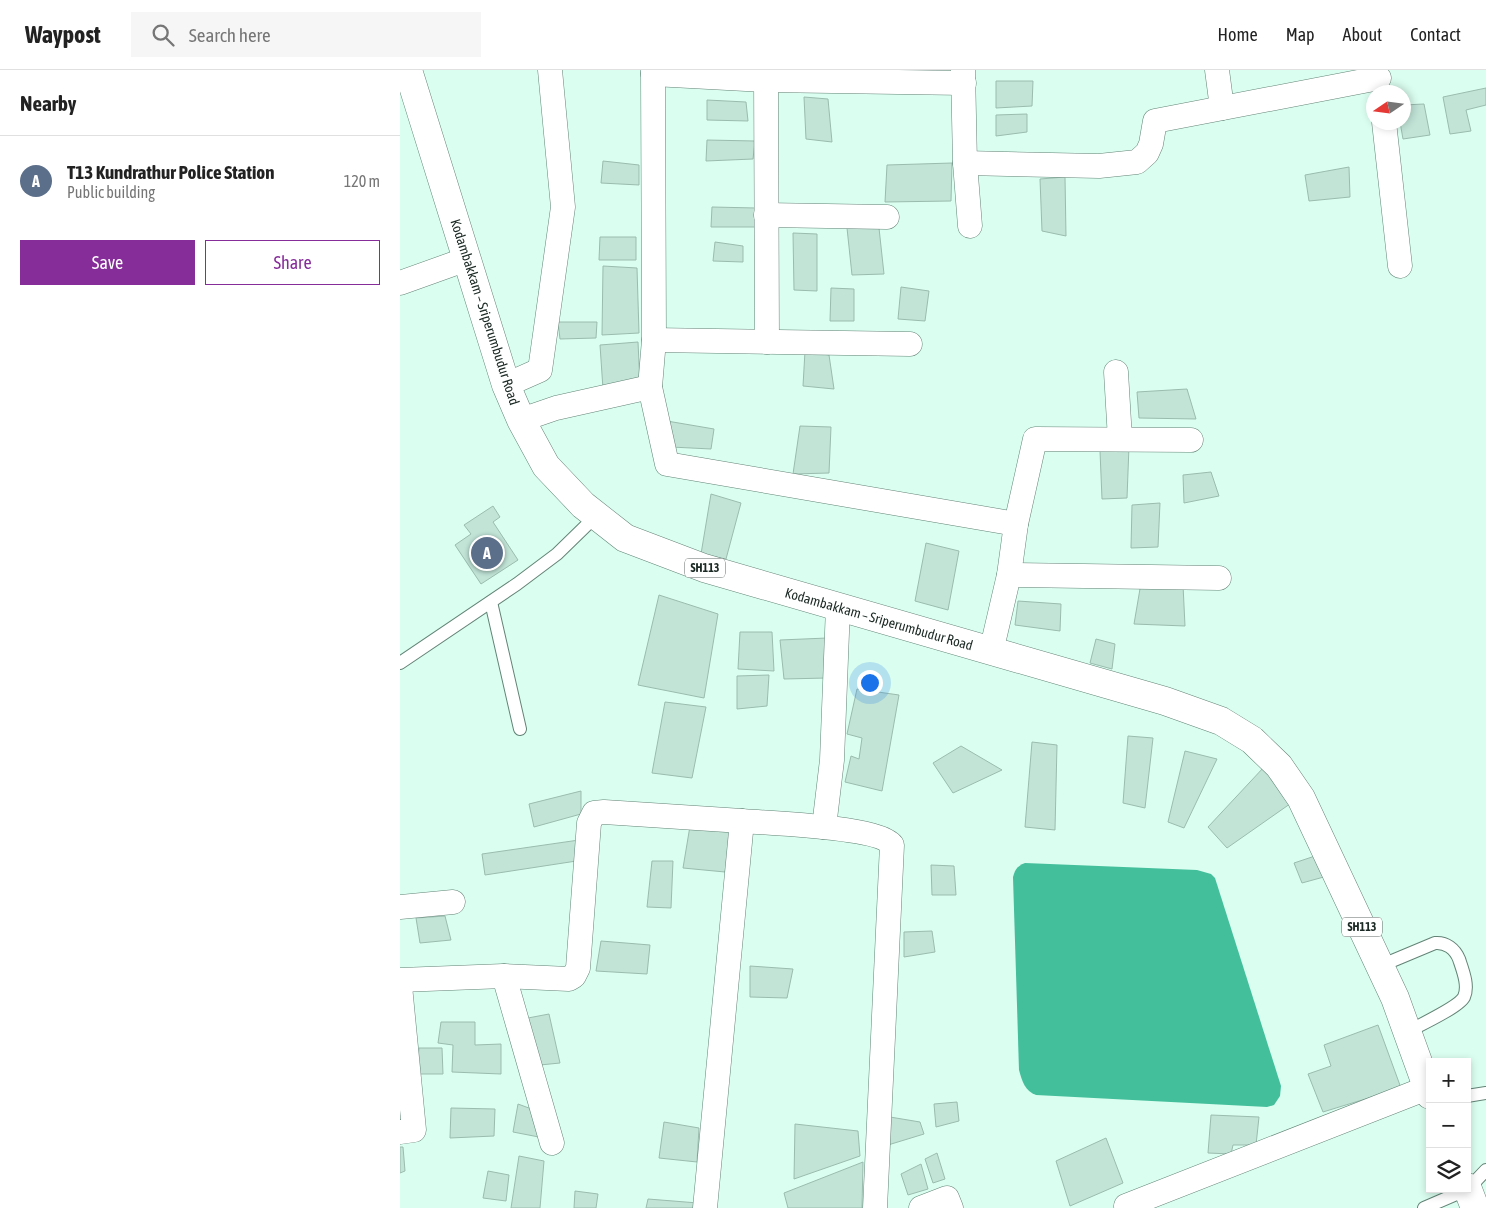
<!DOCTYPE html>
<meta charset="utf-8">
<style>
:root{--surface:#fff;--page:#f6f6f6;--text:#222;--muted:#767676;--line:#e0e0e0;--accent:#862d99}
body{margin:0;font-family:"Asap Condensed",sans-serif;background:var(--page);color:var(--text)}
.controls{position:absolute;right:15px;bottom:15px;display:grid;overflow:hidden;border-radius:0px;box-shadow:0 2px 8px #0003}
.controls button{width:45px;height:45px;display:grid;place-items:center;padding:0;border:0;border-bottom:1px solid var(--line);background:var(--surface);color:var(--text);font:25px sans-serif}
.compass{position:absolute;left:966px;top:15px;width:45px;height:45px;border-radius:50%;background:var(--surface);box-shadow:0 2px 8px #0003;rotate:257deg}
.you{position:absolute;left:469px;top:612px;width:18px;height:18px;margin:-12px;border:4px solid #fff;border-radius:50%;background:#1a73e8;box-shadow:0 0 0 8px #1a73e833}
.badge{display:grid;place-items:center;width:32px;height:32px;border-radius:50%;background:var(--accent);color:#fff;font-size:16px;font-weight:700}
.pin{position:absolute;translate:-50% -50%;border:2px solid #fff;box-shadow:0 1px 5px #0006}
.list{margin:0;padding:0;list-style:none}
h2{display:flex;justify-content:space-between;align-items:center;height:65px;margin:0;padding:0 20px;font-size:21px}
h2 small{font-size:16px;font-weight:400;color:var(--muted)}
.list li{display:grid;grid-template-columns:32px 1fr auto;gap:15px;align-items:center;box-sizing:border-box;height:90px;padding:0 20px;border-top:1px solid var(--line)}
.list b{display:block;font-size:19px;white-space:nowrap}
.list p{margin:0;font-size:16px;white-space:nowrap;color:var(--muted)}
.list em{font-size:16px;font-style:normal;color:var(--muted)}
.actions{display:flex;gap:10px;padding:15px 20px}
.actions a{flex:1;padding:11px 0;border:1px solid var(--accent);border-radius:0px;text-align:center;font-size:18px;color:var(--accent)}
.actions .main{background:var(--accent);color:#fff}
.icon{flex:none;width:28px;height:28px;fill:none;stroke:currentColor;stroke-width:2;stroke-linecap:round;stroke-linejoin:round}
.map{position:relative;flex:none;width:1086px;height:1138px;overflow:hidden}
header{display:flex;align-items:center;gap:30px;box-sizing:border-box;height:70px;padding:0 25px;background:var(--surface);border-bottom:1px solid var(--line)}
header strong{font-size:24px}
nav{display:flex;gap:28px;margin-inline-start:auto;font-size:18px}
.search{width:350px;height:45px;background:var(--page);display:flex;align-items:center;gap:12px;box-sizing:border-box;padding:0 18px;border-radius:0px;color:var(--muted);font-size:19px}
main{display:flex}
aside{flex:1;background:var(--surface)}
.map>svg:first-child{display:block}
</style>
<header>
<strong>Waypost</strong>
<div class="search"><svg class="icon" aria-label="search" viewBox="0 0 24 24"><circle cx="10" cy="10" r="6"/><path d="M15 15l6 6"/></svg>Search here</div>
<nav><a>Home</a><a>Map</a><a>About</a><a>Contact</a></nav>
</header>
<main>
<aside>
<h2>Nearby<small></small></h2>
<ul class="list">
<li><span class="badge" style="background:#5c6f8a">A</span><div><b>T13 Kundrathur Police Station</b><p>Public building</p></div><em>120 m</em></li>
</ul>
<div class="actions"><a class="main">Save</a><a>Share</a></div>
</aside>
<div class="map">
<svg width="1086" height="1138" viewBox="0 0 1086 1138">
<rect width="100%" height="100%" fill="#dafef0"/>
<path fill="#44bf9b" d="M625 793 797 800 811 804 815 808 881 1016 880 1026 874 1035 867 1037 636 1025C625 1021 622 1011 619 1000L613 807C615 800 617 796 625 793Z"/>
<g fill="#c1e4d7" stroke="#9abcaf">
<path d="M596 11H633L632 36 596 38Z"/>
<path d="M1086 18V35L1066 40 1071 61 1050 64 1043 27Z"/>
<path d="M404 27 428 29 432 72 406 69Z"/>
<path d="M307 30 346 32 348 51 307 50Z"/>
<path d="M1024 34 1030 65 1003 69 1000 52H1004V35Z"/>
<path d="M627 44V62L596 66V45Z"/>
<path d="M307 70 355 71 353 89 306 91Z"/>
<path d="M203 91 239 95V115L201 113Z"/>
<path d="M552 93 551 131 485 132 487 95Z"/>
<path d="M949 97 950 127 909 131 905 105Z"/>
<path d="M665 107 666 166 642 161 640 109Z"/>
<path d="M312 137 356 138 357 157H311Z"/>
<path d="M447 158H479L484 204 452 205Z"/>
<path d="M393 163 417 164V221L394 220Z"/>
<path d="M200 167H236V190H199Z"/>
<path d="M315 172 343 176V192L313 191Z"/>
<path d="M203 196 237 198 239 263 202 265Z"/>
<path d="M501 217 529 221 525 251 498 249Z"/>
<path d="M431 218 454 219V251H430Z"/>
<path d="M158 252H197L196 268 160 269Z"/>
<path d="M238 272 240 315 203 319 200 275Z"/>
<path d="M405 281 429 285 434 319 403 316Z"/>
<path d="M787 319 796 349 739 348 737 322Z"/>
<path d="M267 351 314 359 311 379 271 377Z"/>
<path d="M400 356 431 357 429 403 393 404Z"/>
<path d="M729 376 727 428 702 429 700 381Z"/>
<path d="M811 402 819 426 784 433 783 405Z"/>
<path d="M311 424 341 433 326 489 301 484Z"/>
<path d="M760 433 758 477 731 478 732 435Z"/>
<path d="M93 436 100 447 93 452 118 490 81 514 55 475 71 464 64 455Z"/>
<path d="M526 473 559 481 548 540 515 531Z"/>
<path d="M741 513 783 515 785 556 734 554Z"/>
<path d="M259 525 318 544 304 628 238 615Z"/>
<path d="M618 531 661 534 660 561 615 555Z"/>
<path d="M340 562H372L374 601 338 599Z"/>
<path d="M427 568V608L384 609 380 570Z"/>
<path d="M696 569 715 574 712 599 690 593Z"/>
<path d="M369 605 367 636 337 639V606Z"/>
<path d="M457 619 499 625 482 721 445 712 451 686 459 689 462 668 447 664Z"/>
<path d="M265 632 306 637 292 708 252 703Z"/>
<path d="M728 666 753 668 745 738 723 733Z"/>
<path d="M632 672 657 675 655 760 625 757Z"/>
<path d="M561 676 602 700 553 723 533 693Z"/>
<path d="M785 681 817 689 784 758 768 752Z"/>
<path d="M864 697 897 729 827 778 808 757Z"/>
<path d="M181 721V744L134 757 129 734Z"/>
<path d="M290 756 334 760 325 802 283 798Z"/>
<path d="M179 770 183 790 85 805 82 784Z"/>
<path d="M924 783 931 805 902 813 894 793Z"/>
<path d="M252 791H273L271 838 247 837Z"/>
<path d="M531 795 554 796 556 825H532Z"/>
<path d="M45 846 51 870 20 873 16 848Z"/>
<path d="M532 861 535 882 504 887V862Z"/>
<path d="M201 871 250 875 247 904 196 901Z"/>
<path d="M350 896 393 899 387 928 350 927Z"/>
<path d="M149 944 160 993 140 995 128 948Z"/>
<path d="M41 952H75V975L101 974V1004L52 1002 53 975 38 973Z"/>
<path d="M978 955 1001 1018 923 1042 908 1004 931 996 924 975Z"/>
<path d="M19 978H42L43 1004H17Z"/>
<path d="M557 1032 559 1051 536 1057 534 1034Z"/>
<path d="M118 1034 137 1041 144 1068 113 1062Z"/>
<path d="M51 1038 95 1039 94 1066 50 1068Z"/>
<path d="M811 1045 859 1047 856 1075H833L831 1084 808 1083Z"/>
<path d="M490 1047 520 1052 524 1064 488 1075Z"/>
<path d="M264 1052 299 1058 297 1092 259 1088Z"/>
<path d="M395 1054 458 1061 460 1086 394 1109Z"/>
<path d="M706 1068 723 1113 670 1136 656 1091Z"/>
<path d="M0 1077H3L5 1101 0 1103Z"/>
<path d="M537 1083 545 1109 533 1113 525 1089Z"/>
<path d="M119 1086 144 1091 140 1138H111Z"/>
<path d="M463 1092 462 1138H388L384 1123Z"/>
<path d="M521 1094 528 1119 508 1125 501 1104Z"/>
<path d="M88 1101 109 1105 106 1131 83 1128Z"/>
<path d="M175 1121 198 1124 196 1138H174Z"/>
<path d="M248 1129 298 1133V1138H246Z"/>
</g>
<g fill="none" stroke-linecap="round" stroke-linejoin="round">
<g stroke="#638477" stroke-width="14">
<g id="service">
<path d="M91 532 120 659"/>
<path d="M0 593 117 514 157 484 196 446"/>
<path d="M980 896 1035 873C1046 872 1055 879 1059 889 1063 901 1069 916 1064 927 1059 937 1018 956 1007 962"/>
<path d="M1067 1026 1086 1023"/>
<path d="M1024 1138 1068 1119 1086 1100"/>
</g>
</g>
<g stroke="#638477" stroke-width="25">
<g id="minor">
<path d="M253 0 254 270 250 317 267 394 616 454"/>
<path d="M366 0 367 272"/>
<path d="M563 0 565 93 570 156"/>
<path d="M817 0 822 38"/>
<path d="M253 4 366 10 564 13"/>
<path d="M984 52 1000 196"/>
<path d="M565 93 699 96 737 92 747 83 751 74 755 51 979 8"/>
<path d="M366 145 487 147"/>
<path d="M0 213 67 189"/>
<path d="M254 270 510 274"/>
<path d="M716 302 720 369"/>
<path d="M106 315 140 300 163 137 150 0"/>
<path d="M121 350 156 338 250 317"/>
<path d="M609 505 819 508"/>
<path d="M591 582 609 505 616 454 635 369 791 370"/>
<path d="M342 751C367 753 479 757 492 775L475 1138"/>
<path d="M424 757 432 690 438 537"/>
<path d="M0 837 53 832"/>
<path d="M104 906 152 1073"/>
<path d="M0 910 104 906 169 909 174 906 178 898 189 753 194 743 204 742 342 751 305 1138"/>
<path d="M0 916 14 1060 0 1062"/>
<path d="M726 1136 1027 1018"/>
<path d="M521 1138 547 1128 551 1138"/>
</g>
</g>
<g stroke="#638477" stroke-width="29">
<g id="primary">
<path d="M8 0 106 315 121 350 146 396 183 435 225 468 304 498 765 631 821 651 852 670 879 696 901 728 995 928 1030 1025"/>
<path d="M1067 1117 1075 1138"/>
</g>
</g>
<use href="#service" stroke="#fff" stroke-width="12"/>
<use href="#minor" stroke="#fff" stroke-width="24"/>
<use href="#primary" stroke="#fff" stroke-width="28"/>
</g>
<g text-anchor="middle" stroke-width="4" stroke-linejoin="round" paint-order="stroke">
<g fill="#fff" stroke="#5f6966" stroke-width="1">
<rect x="285" y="488.5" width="40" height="19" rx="4"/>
<rect x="942" y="847.5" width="40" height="19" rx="4"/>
</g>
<g font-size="12" font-weight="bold" fill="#1b2924">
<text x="305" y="502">SH113</text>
<text x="962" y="861">SH113</text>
</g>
<g font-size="14" fill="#1b2924" stroke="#fff">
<text transform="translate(85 242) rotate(72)" y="5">Kodambakkam – Sriperumbudur Road</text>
<text transform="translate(479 549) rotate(16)" y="5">Kodambakkam – Sriperumbudur Road</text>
</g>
</g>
</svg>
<div class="controls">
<button>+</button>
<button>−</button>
<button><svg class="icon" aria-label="layers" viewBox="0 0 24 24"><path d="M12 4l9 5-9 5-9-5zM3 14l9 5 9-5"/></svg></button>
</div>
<svg class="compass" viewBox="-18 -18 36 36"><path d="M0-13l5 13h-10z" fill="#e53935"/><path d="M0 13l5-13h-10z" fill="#767676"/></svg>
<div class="you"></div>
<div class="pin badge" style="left:87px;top:483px;background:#5c6f8a">A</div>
</div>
</main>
